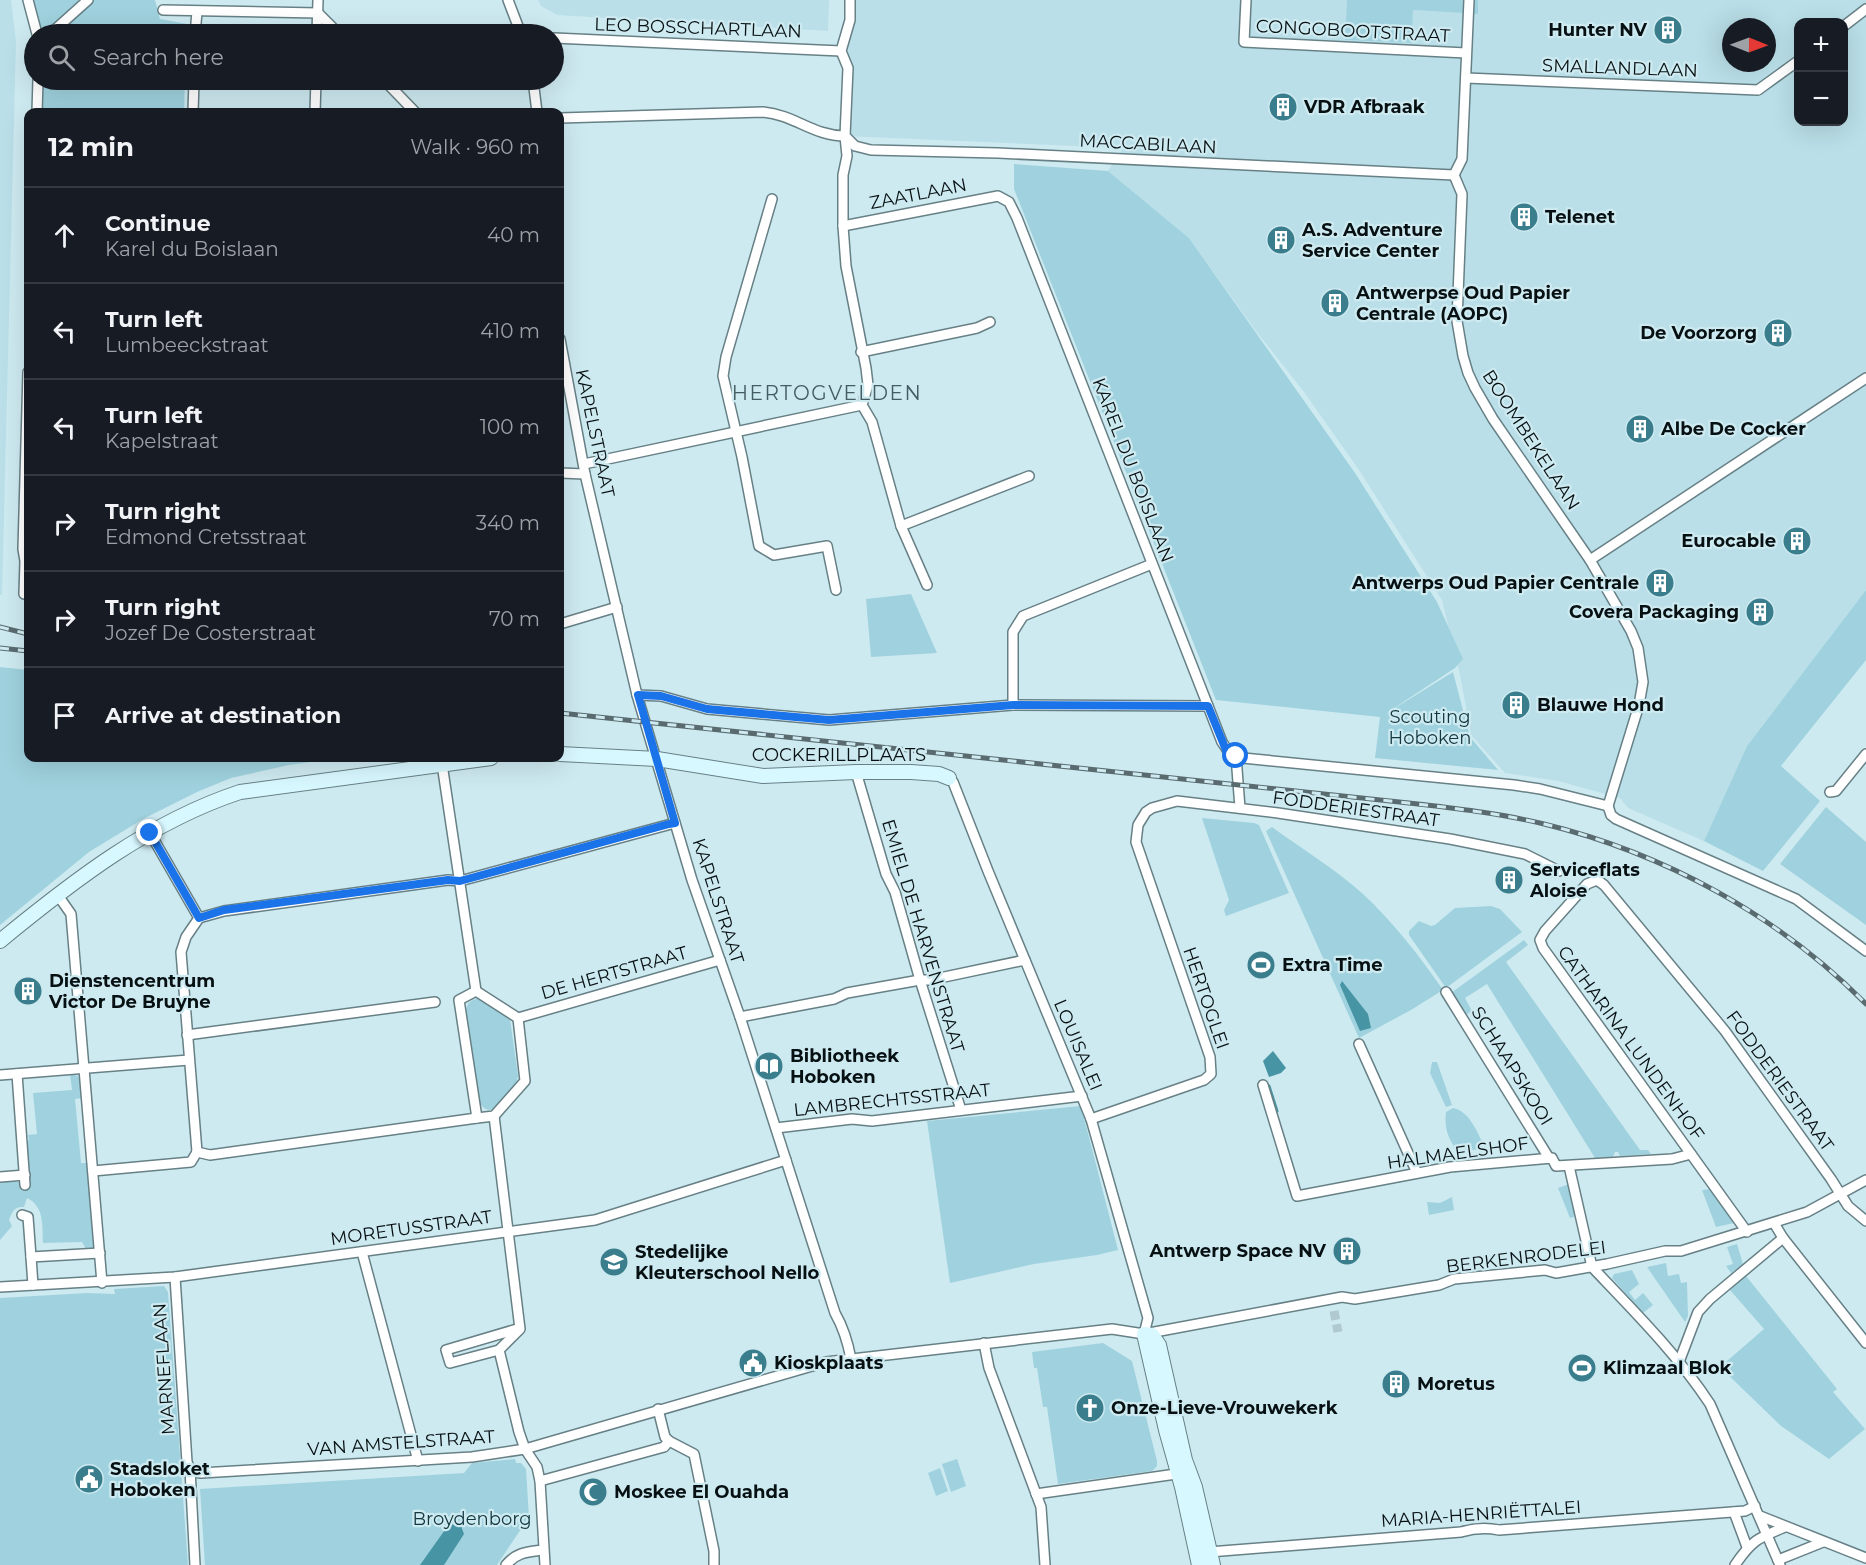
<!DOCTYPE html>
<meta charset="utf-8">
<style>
:root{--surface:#171b24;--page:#242831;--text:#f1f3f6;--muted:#9ea1a6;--line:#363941}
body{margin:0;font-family:Montserrat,sans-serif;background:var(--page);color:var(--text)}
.controls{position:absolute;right:18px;top:18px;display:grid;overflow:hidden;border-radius:12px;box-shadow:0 6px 24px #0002}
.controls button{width:54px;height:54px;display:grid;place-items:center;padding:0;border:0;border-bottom:2px solid var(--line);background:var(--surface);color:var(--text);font:30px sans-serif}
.compass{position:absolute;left:1722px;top:18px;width:54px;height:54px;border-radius:50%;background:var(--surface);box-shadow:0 6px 24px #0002;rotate:91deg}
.stop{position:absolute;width:18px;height:18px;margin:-14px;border:4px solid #1a73e8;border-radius:50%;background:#fff}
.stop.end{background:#1a73e8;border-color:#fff;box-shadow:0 2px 6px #0008}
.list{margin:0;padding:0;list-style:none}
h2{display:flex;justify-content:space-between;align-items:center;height:78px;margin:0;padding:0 24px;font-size:26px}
h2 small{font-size:20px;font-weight:400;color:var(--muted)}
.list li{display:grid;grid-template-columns:39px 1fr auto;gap:18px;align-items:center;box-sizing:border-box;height:96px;padding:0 24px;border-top:2px solid var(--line)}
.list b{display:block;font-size:22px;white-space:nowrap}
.list p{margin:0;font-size:20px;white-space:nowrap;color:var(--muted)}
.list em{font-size:20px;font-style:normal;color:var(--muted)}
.icon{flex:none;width:33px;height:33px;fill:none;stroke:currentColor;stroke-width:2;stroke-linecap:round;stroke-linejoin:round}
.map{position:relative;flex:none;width:1866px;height:1565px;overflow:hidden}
.search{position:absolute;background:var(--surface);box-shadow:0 6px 24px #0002;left:24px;top:24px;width:540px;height:66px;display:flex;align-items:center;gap:15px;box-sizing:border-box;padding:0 21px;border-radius:33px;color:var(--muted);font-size:22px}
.panel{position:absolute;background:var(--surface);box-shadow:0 6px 24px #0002;left:24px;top:108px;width:540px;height:654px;border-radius:12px}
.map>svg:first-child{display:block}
</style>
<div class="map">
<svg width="1866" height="1565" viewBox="0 0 1866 1565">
<rect width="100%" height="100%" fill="#ceeaf1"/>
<g fill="#badfe8" fill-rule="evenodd">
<path d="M0 0H11L16 41 2 595H0Z"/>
<path d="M538 0H829L828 31 557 15 541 6Z"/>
<path d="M850 0H1347L1346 40 1412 43 1413 10 1477 14 1478 0H1866V590L1747 746 1704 841 1628 808 1620 798 1558 781 1505 773 1471 735 1460 675 1442 600 1359 470 1304 392 1256 331 1189 238 1108 171 1123 148 845 136ZM1798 22H1844V122H1798ZM1731 27H1767V63H1731Z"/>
</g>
<g fill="#9fd2de">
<path d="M33 0H155L160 19 187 24V34H40Z"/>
<path d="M1347 0H1478V14L1413 10 1412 43 1345 40Z"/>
<path d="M42 80H185L184 112H41Z"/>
<path d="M1014 164 1108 171 1189 238 1355 473 1437 602 1463 659 1455 668 1382 716 1453 672 1470 737 1498 770 1375 758 1380 717 1216 700 1014 189Z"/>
<path d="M1866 590V660L1781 766 1820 801 1763 871 1704 841 1747 746Z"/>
<path d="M911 594 937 653 871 657 866 599Z"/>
<path d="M0 667 28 670V758H339L289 765 231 778 197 792 143 819 89 852 0 925Z"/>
<path d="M1826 807 1866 842V925L1780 864Z"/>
<path d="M1202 818 1254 823 1259 825 1289 893 1226 916 1224 910 1229 900Z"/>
<path d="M1272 827C1302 849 1334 868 1362 893 1393 922 1419 955 1443 990L1411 1010 1359 1038 1266 831Z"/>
<path d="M1491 906 1500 909 1522 932 1446 988 1409 935V931L1419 921 1431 926 1435 925 1455 908Z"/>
<path d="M1524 940 1528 945 1506 962 1640 1150H1648L1651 1154 1620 1156 1618 1152H1615L1613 1157 1595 1158 1487 984 1465 998 1472 1011 1464 1016 1451 993Z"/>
<path d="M480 998 504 1012 510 1019 518 1076C516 1093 488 1129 477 1097L466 1011C467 1002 471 1000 480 998Z"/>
<path d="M1432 1062H1437L1452 1105 1446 1107 1430 1073Z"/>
<path d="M70 1074 78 1076 81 1082 82 1098 75 1099 81 1163H88L96 1245 94 1248 86 1249 82 1242 43 1243C42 1226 45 1207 27 1198L24 1207C14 1206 12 1212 9 1220L12 1226 0 1240V1182C9 1181 20 1178 24 1189L30 1188 27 1141 29 1140 28 1135 37 1134 33 1093 72 1090Z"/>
<path d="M1081 1106 1118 1250 1097 1255 1034 1264 950 1283 927 1121Z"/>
<path d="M1453 1108C1470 1111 1479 1135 1485 1149L1457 1151C1448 1138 1444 1128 1446 1112Z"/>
<path d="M1569 1184 1576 1216 1570 1218 1558 1188Z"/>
<path d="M1710 1189 1734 1223 1716 1227 1702 1190Z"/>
<path d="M1452 1197 1454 1210 1429 1215 1427 1202 1440 1203Z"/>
<path d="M1737 1244 1743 1264 1731 1273 1726 1266 1733 1264 1727 1247Z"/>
<path d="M1666 1263 1668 1276 1679 1274 1681 1283 1687 1282 1688 1316 1685 1322 1647 1267Z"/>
<path d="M1632 1270 1639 1284 1629 1292 1635 1300 1643 1293 1653 1305 1643 1313 1612 1278 1614 1274Z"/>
<path d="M1746 1276 1837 1389 1833 1392 1865 1429 1829 1459 1781 1426 1720 1367 1764 1329 1730 1290Z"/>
<path d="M164 1286 168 1292 188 1565H0V1298L87 1293 115 1294 114 1289Z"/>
<path d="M1103 1343 1132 1361 1157 1461V1466L1152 1471 1058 1484 1047 1407H1043L1037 1368H1034L1032 1352Z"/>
<path d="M515 1459 516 1463H521L526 1469 529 1517 497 1565H205L200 1489 464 1473 472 1463Z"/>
<path d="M957 1459 966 1486 951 1492 942 1464Z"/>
<path d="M940 1468 948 1491 936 1496 928 1473Z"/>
</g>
<g fill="#4694a4">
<path d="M1342 981 1368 1014 1371 1028 1360 1031 1340 985Z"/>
<path d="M1273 1051 1286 1068 1281 1073 1269 1077 1263 1061Z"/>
<path d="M452 1524 461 1526 464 1534 444 1565H420L447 1527Z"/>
</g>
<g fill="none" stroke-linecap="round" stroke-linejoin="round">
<path stroke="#4694a4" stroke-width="3" d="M1269 1086 1277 1111"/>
<path stroke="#b0c9d0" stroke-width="9" stroke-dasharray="9 4.5" stroke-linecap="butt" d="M1334 1311 1338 1332"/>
<g stroke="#678086" stroke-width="12">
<g id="street">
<path d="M28 0 37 34"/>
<path d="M508 0 521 34"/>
<path d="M850 0V20L841 51 848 68 845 136 847 156 843 175V226L846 266 866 368 868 385 862 405 872 422 901 526 927 585"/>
<path d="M1246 0 1244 42 1466 53"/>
<path d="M163 10 318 13 339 34"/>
<path d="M1844 26 1866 9"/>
<path d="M519 31 536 34"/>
<path d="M50 34 88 0"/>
<path d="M195 34 197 12"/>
<path d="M317 34 318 0"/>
<path d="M554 38 841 51"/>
<path d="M1466 78 1758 90 1798 61"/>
<path d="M384 80 415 112"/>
<path d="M533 80 537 112"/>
<path d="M37 112 38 80"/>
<path d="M193 112 194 80"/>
<path d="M315 112 316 80"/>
<path d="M560 118 763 112C795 115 813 136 845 136"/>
<path d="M845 136 855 146 871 150 998 153 1454 175"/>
<path d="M1454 175 1462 194 1457 321 1463 356 1468 373 1475 388 1493 419 1590 560 1631 631 1638 648 1643 682 1639 705 1608 806"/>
<path d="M1454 175 1462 159 1469 0"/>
<path d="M772 199 726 357 723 376 742 457 759 546 774 555 827 546 836 590"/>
<path d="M843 226 998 196 1009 202 1017 218 1208 706 1222 742 1230 754 1243 758 1514 785 1540 789 1608 806"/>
<path d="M560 339 585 474 637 695 692 880 740 1017 835 1313C843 1327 848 1343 851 1359"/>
<path d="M861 352 977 328 990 322"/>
<path d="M584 464 862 405"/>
<path d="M560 473 585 474"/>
<path d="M901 526 1029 476"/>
<path d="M1590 560 1866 378"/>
<path d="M24 594 25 561 23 549 28 372"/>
<path d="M560 624 617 607"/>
<path d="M637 695 661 696 707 709 829 720 1013 705 1208 706"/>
<path d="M1013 705V632L1023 616 1152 564"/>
<path d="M1236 756 1240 808"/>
<path d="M442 764 476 991"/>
<path d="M856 772 886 874 895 892 920 980 961 1110"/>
<path d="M949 778 953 782 988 871 1091 1119 1148 1318 1144 1334"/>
<path d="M1830 792 1836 791 1866 754"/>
<path d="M1608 806 1611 815 1616 819 1796 899 1866 951"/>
<path d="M150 833 199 918 186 937 181 952 197 1152"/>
<path d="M57 894 71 914 102 1283"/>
<path d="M199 918 224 911 448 880 460 881 675 823"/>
<path d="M476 991 518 1018 525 1081 494 1116 477 1118 459 1000Z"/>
<path d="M1446 992 1549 1158"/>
<path d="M740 1017 834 999 847 993 920 980H930L1025 960"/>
<path d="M518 1018 720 960"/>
<path d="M187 1035 435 1002"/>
<path d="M1359 1044 1417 1173"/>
<path d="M17 1074 25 1185"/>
<path d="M0 1075 189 1060"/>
<path d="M1263 1085 1297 1196 1450 1167 1552 1158 1556 1166 1672 1159 1691 1154"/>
<path d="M494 1116 520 1329 499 1350 519 1432 525 1449 537 1467 540 1481 545 1565"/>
<path d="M1091 1119 1204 1080 1211 1074 1210 1057 1136 842 1138 825 1146 812 1152 808 1177 801 1278 813 1450 839 1525 854 1559 871"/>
<path d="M776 1128 852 1119 872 1121 1082 1096"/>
<path d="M197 1152 210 1155 477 1118"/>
<path d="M1569 1166 1592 1267"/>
<path d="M93 1171 191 1162 197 1152"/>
<path d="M0 1177 25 1175"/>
<path d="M22 1215 28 1217 31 1257"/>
<path d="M1774 1223 1783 1238 1866 1343"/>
<path d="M1747 1232 1543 948 1540 940 1545 931 1587 884 1597 880 1604 885 1725 1031 1831 1179 1848 1206 1866 1221"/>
<path d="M362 1252 418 1461"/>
<path d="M1592 1267C1633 1310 1677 1354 1710 1404L1780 1565"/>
<path d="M175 1277 187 1462 190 1469 195 1565"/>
<path d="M33 1285 31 1257 100 1253"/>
<path d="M0 1287 175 1277 595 1220 786 1160"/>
<path d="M984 1343 989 1368 1041 1507 1045 1565"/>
<path d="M499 1350 450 1363 446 1350 517 1329"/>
<path d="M1679 1362 1698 1312 1710 1299 1783 1238"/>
<path d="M658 1409 665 1437 669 1441 694 1454 714 1551V1565"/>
<path d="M190 1469 194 1472 201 1473 472 1457 525 1449 826 1362 1112 1329 1144 1334 1342 1297 1355 1299 1439 1285 1454 1279 1545 1270 1556 1273 1607 1264 1665 1251H1681L1807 1212 1866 1180"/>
<path d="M540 1481 664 1447 669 1441"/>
<path d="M1036 1494 1176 1474"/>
<path d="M1734 1512 1747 1547"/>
<path d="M1760 1516 1866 1558"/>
<path d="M1209 1552 1461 1532C1474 1528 1485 1527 1499 1530L1745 1511 1755 1506"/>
<path d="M1778 1560 1823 1542"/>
<path d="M506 1565C517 1552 527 1552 543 1550"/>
<path d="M1735 1565C1752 1540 1758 1538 1785 1527"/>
</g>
</g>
<g stroke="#678086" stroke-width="16">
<g id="secondary">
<path d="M560 754 657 759 763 776 856 772H911L939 774 949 778"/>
<path d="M0 941C73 881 149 822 240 792L491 758"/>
<path d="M1199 1565 1182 1487 1166 1430 1144 1334 1152 1335 1159 1345 1185 1460 1195 1487 1213 1565"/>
</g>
</g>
<use href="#street" stroke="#fff" stroke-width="9"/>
<use href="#secondary" stroke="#d8f8ff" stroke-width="14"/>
<g stroke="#5a6b6f" stroke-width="5">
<g id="rail">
<path d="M0 627 28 634"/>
<path d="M0 648 28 651"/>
<path d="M560 713 1418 804C1460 809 1503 814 1544 824 1664 853 1779 916 1866 1004"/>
</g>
</g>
<use href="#rail" stroke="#ceeaf1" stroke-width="3" stroke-dasharray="9" stroke-linecap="butt"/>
</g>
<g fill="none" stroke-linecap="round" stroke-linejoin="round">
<path stroke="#1a73e8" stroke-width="8" d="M150 833 199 918 224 910 448 880 460 881 669 824 675 823 638 695 661 696 707 709 829 720 1013 705 1208 706 1226 750 1230 754 1236 756"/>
</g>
<defs>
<g id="building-disc" transform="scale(1.5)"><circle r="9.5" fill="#3a7e8d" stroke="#ceeaf1"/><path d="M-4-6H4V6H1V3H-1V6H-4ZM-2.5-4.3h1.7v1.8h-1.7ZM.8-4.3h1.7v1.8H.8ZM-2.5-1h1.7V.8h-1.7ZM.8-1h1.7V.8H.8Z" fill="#fff"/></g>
<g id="stadium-disc" transform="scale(1.5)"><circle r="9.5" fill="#3a7e8d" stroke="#ceeaf1"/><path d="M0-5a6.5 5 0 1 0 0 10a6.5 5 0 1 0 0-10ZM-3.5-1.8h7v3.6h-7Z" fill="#fff"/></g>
<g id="library-disc" transform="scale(1.5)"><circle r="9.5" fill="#3a7e8d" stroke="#ceeaf1"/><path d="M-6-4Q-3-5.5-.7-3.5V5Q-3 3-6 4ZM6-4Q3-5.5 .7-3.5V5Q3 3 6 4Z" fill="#fff"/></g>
<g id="school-disc" transform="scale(1.5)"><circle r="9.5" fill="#3a7e8d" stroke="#ceeaf1"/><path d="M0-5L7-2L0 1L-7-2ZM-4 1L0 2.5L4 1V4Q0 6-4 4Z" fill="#fff"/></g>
<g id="civic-disc" transform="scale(1.5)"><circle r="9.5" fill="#3a7e8d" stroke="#ceeaf1"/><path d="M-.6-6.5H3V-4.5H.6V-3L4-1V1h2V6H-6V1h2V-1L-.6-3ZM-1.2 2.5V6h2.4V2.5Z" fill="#fff"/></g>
<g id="church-disc" transform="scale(1.5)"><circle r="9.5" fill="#3a7e8d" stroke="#ceeaf1"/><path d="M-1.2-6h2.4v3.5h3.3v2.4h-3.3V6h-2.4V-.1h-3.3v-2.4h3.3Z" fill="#fff"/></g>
<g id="mosque-disc" transform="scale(1.5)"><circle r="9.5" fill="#3a7e8d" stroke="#ceeaf1"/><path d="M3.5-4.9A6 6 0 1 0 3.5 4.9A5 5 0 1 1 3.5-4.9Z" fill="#fff"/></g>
</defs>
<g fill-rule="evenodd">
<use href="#building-disc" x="1668" y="30"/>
<use href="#building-disc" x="1283" y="107"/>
<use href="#building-disc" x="1524" y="217"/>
<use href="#building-disc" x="1281" y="240"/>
<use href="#building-disc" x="1335" y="303"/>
<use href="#building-disc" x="1778" y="333"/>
<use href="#building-disc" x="1640" y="429"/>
<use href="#building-disc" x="1797" y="541"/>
<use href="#building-disc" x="1660" y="583"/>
<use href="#building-disc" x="1760" y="612"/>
<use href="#building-disc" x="1516" y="705"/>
<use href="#building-disc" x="1509" y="880"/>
<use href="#stadium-disc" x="1261" y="965"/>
<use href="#building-disc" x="28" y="991"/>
<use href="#library-disc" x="769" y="1066"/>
<use href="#building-disc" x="1347" y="1251"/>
<use href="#school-disc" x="614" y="1262"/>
<use href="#civic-disc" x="753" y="1363"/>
<use href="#stadium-disc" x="1582" y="1368"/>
<use href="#building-disc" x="1396" y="1384"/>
<use href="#church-disc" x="1090" y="1408"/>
<use href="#civic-disc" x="89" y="1479"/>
<use href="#mosque-disc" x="593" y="1492"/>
</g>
<g text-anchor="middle" stroke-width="4.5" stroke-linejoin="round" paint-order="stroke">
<g font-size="18" fill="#071012" stroke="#ceeaf1">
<text transform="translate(698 28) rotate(2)" y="6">LEO BOSSCHARTLAAN</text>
<text transform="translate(1353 31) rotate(3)" y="6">CONGOBOOTSTRAAT</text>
<text transform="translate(1620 68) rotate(2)" y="6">SMALLANDLAAN</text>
<text transform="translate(1148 144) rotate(3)" y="6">MACCABILAAN</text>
<text transform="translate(918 194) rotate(-11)" y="6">ZAATLAAN</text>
<text transform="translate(595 433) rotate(78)" y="6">KAPELSTRAAT</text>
<text transform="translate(1531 440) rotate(57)" y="6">BOOMBEKELAAN</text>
<text transform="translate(1133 470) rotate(69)" y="6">KAREL DU BOISLAAN</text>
<text x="839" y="761">COCKERILLPLAATS</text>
<text transform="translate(1356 809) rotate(8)" y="6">FODDERIESTRAAT</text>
<text transform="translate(718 901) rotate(72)" y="6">KAPELSTRAAT</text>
<text transform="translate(923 936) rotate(73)" y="6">EMIEL DE HARVENSTRAAT</text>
<text transform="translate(614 973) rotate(-16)" y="6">DE HERTSTRAAT</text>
<text transform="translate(1206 998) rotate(71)" y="6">HERTOGLEI</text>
<text transform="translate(1631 1043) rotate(54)" y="6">CATHARINA LUNDENHOF</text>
<text transform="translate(1078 1045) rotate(67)" y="6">LOUISALEI</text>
<text transform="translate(1512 1066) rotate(58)" y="6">SCHAAPSKOOI</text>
<text transform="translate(1780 1081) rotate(54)" y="6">FODDERIESTRAAT</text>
<text transform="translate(892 1100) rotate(-6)" y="6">LAMBRECHTSSTRAAT</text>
<text transform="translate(1458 1153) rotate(-8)" y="6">HALMAELSHOF</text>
<text transform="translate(411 1228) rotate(-8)" y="6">MORETUSSTRAAT</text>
<text transform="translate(1526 1257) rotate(-7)" y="6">BERKENRODELEI</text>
<text transform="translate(164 1369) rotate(-94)" y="6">MARNEFLAAN</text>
<text transform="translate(401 1443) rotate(-4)" y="6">VAN AMSTELSTRAAT</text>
<text transform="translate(1481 1514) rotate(-4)" y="6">MARIA-HENRIËTTALEI</text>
</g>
<g font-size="18" font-weight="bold" fill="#071012" stroke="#ceeaf1" text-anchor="start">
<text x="1647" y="36" text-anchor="end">Hunter NV</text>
<text x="1304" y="113">VDR Afbraak</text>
<text x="1545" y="223">Telenet</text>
<text x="1302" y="236">A.S. Adventure<tspan x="1302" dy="21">Service Center</tspan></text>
<text x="1356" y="299">Antwerpse Oud Papier<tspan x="1356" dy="21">Centrale (AOPC)</tspan></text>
<text x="1757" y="339" text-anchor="end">De Voorzorg</text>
<text x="1661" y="435">Albe De Cocker</text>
<text x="1776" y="547" text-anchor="end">Eurocable</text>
<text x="1639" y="589" text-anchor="end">Antwerps Oud Papier Centrale</text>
<text x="1739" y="618" text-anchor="end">Covera Packaging</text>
<text x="1537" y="711">Blauwe Hond</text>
<text x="1530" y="876">Serviceflats<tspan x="1530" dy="21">Aloise</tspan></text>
<text x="1282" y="971">Extra Time</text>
<text x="49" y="987">Dienstencentrum<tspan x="49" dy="21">Victor De Bruyne</tspan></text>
<text x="790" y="1062">Bibliotheek<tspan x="790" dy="21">Hoboken</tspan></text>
<text x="1326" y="1257" text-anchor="end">Antwerp Space NV</text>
<text x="635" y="1258">Stedelijke<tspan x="635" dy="21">Kleuterschool Nello</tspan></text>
<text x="774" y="1369">Kioskplaats</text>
<text x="1603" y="1374">Klimzaal Blok</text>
<text x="1417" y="1390">Moretus</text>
<text x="1111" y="1414">Onze-Lieve-Vrouwekerk</text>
<text x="110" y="1475">Stadsloket<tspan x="110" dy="21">Hoboken</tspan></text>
<text x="614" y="1498">Moskee El Ouahda</text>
</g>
<g font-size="18" fill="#12373f" stroke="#ceeaf1">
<text x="1430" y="723">Scouting<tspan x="1430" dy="21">Hoboken</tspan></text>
<text x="472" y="1525">Broydenborg</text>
</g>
<g font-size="20" letter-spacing="1.5" fill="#445d62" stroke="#ceeaf1">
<text x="827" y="400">HERTOGVELDEN</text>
</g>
</g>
</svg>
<div class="controls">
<button>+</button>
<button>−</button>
</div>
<svg class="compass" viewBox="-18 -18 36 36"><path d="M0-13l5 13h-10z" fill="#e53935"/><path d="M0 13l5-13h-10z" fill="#9ea1a6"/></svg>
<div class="stop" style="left:1236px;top:756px"></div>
<div class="stop end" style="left:150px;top:833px"></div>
<div class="search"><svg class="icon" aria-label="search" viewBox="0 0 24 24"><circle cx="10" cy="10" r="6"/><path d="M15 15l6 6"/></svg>Search here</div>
<section class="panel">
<h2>12 min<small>Walk · 960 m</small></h2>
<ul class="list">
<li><svg class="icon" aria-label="ahead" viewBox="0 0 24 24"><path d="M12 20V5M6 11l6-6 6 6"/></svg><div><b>Continue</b><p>Karel du Boislaan</p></div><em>40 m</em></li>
<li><svg class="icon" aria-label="left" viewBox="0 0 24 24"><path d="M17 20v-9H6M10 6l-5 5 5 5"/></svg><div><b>Turn left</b><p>Lumbeeckstraat</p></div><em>410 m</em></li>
<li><svg class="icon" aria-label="left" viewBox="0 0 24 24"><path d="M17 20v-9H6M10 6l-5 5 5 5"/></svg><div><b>Turn left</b><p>Kapelstraat</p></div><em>100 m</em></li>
<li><svg class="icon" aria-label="right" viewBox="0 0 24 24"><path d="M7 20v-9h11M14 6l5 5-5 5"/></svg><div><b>Turn right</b><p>Edmond Cretsstraat</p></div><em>340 m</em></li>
<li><svg class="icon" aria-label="right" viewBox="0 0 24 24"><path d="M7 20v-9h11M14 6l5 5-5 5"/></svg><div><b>Turn right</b><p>Jozef De Costerstraat</p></div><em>70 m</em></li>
<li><svg class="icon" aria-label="arrive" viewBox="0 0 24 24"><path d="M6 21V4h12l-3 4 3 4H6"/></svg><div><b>Arrive at destination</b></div></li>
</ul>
</section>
</div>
